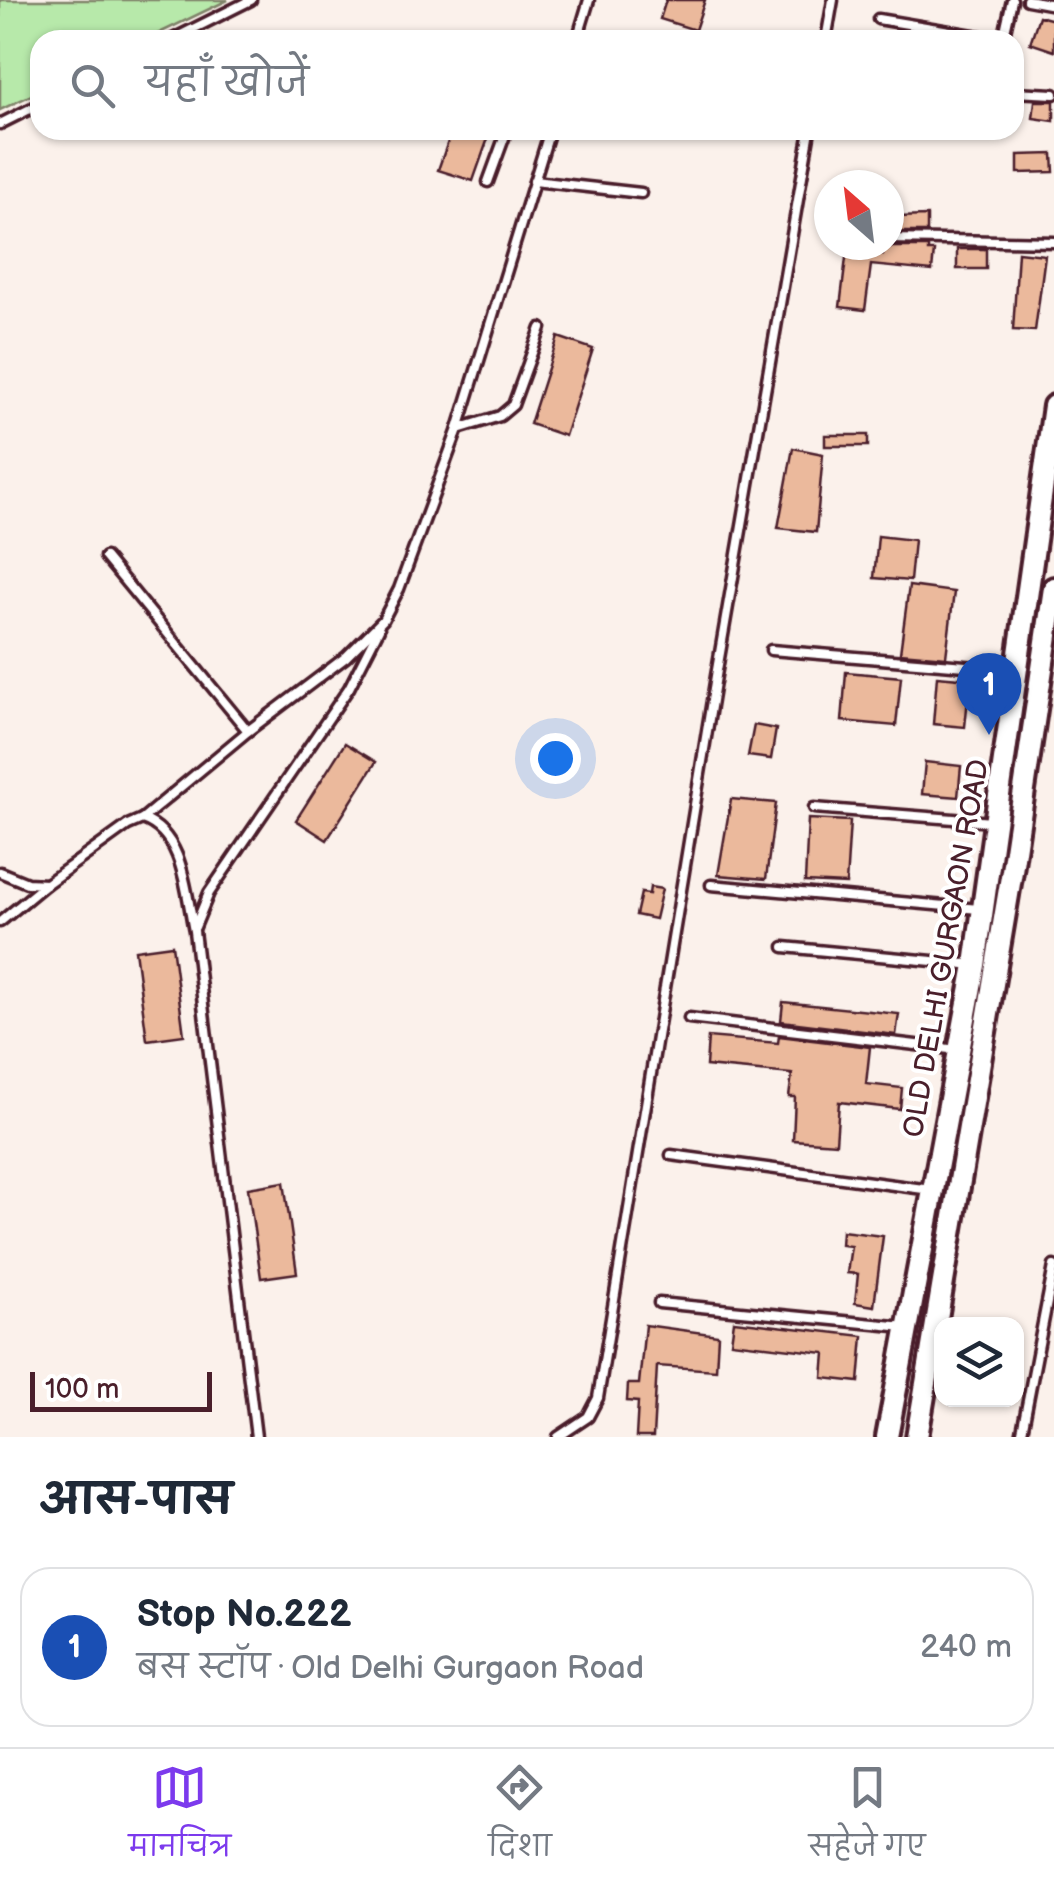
<!DOCTYPE html>
<html lang="hi">
<meta charset="utf-8">
<style>
:root{--surface:#fff;--page:#f2f2f3;--text:#1f2937;--muted:#747a83;--line:#e0e1e3;--accent:#7c3aed}
body{margin:0;font-family:"Balsamiq Sans","Playpen Sans Deva",sans-serif;background:var(--page);color:var(--text)}
.controls{position:absolute;right:30px;bottom:30px;display:grid;overflow:hidden;border-radius:20px;box-shadow:0 2px 8px #0004}
.controls button{width:90px;height:90px;display:grid;place-items:center;padding:0;border:0;border-bottom:2px solid var(--line);background:var(--surface);color:var(--text);font:50px sans-serif}
.compass{position:absolute;left:814px;top:170px;width:90px;height:90px;border-radius:50%;background:var(--surface);box-shadow:0 2px 8px #0004;rotate:332deg}
.scale{position:absolute;left:30px;bottom:25px;width:182px;box-sizing:border-box;padding-left:10px;border:5px solid #4a1f2b;border-top:0;font-size:28px;line-height:35px;white-space:nowrap;color:#4a1f2b;-webkit-text-stroke:8px #fff;paint-order:stroke}
.you{position:absolute;left:555px;top:758px;width:35px;height:35px;margin:-25px;border:8px solid #fff;border-radius:50%;background:#1a73e8;box-shadow:0 0 0 15px #1a73e833}
.badge{display:grid;place-items:center;width:65px;height:65px;border-radius:50%;background:var(--accent);color:#fff;font-size:32px;font-weight:700}
.pin{position:absolute;translate:-50% -82px;filter:drop-shadow(0 2px 5px #0008)}
.pin::after{content:'';position:absolute;top:52px;width:35px;height:30px;background:inherit;clip-path:polygon(0 0,100% 0,50% 100%)}
.list{margin:0;padding:0;list-style:none}
h2{display:flex;justify-content:space-between;align-items:center;height:130px;margin:0;padding:0 40px;font-size:42px}
h2 small{font-size:32px;font-weight:400;color:var(--muted)}
.list li{display:grid;grid-template-columns:65px 1fr auto;gap:30px;align-items:center;box-sizing:border-box;height:160px;margin:0 20px 20px;padding:0 20px;border:2px solid var(--line);border-radius:30px}
.list b{display:block;font-size:38px;white-space:nowrap}
.list p{margin:0;font-size:32px;white-space:nowrap;color:var(--muted)}
.list em{font-size:32px;font-style:normal;color:var(--muted)}
.icon{flex:none;width:55px;height:55px;fill:none;stroke:currentColor;stroke-width:2;stroke-linecap:round;stroke-linejoin:round}
.map{position:relative;flex:none;width:1054px;height:1437px;overflow:hidden}
.search{position:absolute;background:var(--surface);box-shadow:0 2px 8px #0004;left:30px;right:30px;top:30px;height:110px;display:flex;align-items:center;gap:25px;box-sizing:border-box;padding:0 35px;border-radius:30px;color:var(--muted);font-size:38px}
.sheet{height:310px;background:var(--surface)}
nav{display:flex;justify-content:space-around;align-items:center;box-sizing:border-box;height:140px;border-top:2px solid var(--line);background:var(--surface);font-size:28px;color:var(--muted)}
nav a{display:grid;justify-items:center;gap:5px}
nav .on{color:var(--accent)}
.map>svg:first-child{display:block}
</style>
<div class="map">
<svg width="1054" height="1437" viewBox="0 0 1054 1437">
<rect width="100%" height="100%" fill="#fbf1eb"/>
<filter id="ink" filterUnits="userSpaceOnUse"><feTurbulence type="fractalNoise" baseFrequency=".01" numOctaves="2"/><feDisplacementMap in="SourceGraphic" scale="20" xChannelSelector="R" yChannelSelector="G"/><feConvolveMatrix kernelMatrix="1 2 1 2 8 2 1 2 1" color-interpolation-filters="sRGB"/></filter>
<g filter="url(#ink)">
<path fill="#b7e9aa" stroke="#80846a" stroke-width="2.5" d="M0 0H228L145 40H40V91L0 110Z"/>
<g fill="#ebb99c" stroke="#4a1f2b" stroke-width="2.5">
<path d="M666 0H705L695 30 660 19Z"/>
<path d="M1039 16 1054 20V51L1030 43Z"/>
<path d="M1035 101H1054V121L1033 118Z"/>
<path d="M452 130H491L473 181 438 170Z"/>
<path d="M1053 154 1054 172 1018 173V155Z"/>
<path d="M927 216V232H897V217Z"/>
<path d="M884 247H928V251H934L932 271 871 265 865 310 840 307 847 250 883 254Z"/>
<rect x="957" y="249" width="29" height="20"/>
<path d="M1018 252 1045 255 1035 331 1013 330Z"/>
<path d="M558 337 593 349 565 436 530 424Z"/>
<rect x="825" y="435" width="43" height="11"/>
<path d="M793 448 823 454 816 532 778 528Z"/>
<path d="M878 536 914 540 910 581 874 578Z"/>
<path d="M909 586 954 592 946 657 900 653Z"/>
<path d="M846 672 901 677 896 726 842 721Z"/>
<path d="M937 676 970 679 965 727 933 724Z"/>
<path d="M754 725 776 729 771 759 748 756Z"/>
<path d="M345 743 376 762 327 840 296 820Z"/>
<path d="M925 762 961 766 958 797 922 794Z"/>
<path d="M731 799 776 803 766 879 718 875Z"/>
<path d="M808 819 850 821 846 884 805 882Z"/>
<path d="M650 887 662 889 655 919 636 915 641 893 649 894Z"/>
<path d="M172 945 184 1035 147 1040 135 950Z"/>
<path d="M783 1002 899 1014 896 1035 781 1021Z"/>
<path d="M779 1036 870 1047 866 1084 902 1088 900 1109 839 1102 836 1143 793 1140 795 1097H789L792 1074 706 1066 708 1037 778 1043Z"/>
<path d="M284 1182 297 1273 261 1278 248 1188Z"/>
<path d="M842 1231 883 1236 874 1306 855 1303 858 1274 847 1273 851 1246 841 1245Z"/>
<path d="M734 1321 863 1336 859 1382 823 1378 825 1353 731 1342Z"/>
<path d="M645 1325 718 1335 716 1370 657 1366 653 1437H636L638 1402 627 1401 628 1384H639Z"/>
</g>
<g fill="none" stroke-linecap="round" stroke-linejoin="round">
<g stroke="#4a1f2b" stroke-width="15">
<g id="lane">
<path d="M1027 0 1054 5"/>
<path d="M878 19 1003 40"/>
<path d="M171 40 251 0"/>
<path d="M577 40 589 0"/>
<path d="M826 40 833 0"/>
<path d="M1003 40 1012 0"/>
<path d="M1014 92 1054 94"/>
<path d="M0 124 40 104"/>
<path d="M534 181 641 193"/>
<path d="M488 182 507 130"/>
<path d="M889 239 1054 242"/>
<path d="M458 429 500 416 513 405 541 328"/>
<path d="M105 557 248 731"/>
<path d="M771 650 1014 670"/>
<path d="M814 808 992 822"/>
<path d="M142 819 248 731 346 657 383 620 399 589 458 429 550 130"/>
<path d="M0 872 27 883 46 884"/>
<path d="M711 885 979 909"/>
<path d="M0 922 46 884 128 825 142 819C184 833 186 893 194 931L256 1437"/>
<path d="M195 927 209 893 349 688 379 629"/>
<path d="M784 947 975 965"/>
<path d="M689 1018 958 1050"/>
<path d="M671 1155 931 1190"/>
<path d="M659 1303 905 1327"/>
<path d="M558 1437 588 1417 598 1398 716 676 810 130"/>
<path d="M1021 1437 1054 1266"/>
</g>
</g>
<g stroke="#4a1f2b" stroke-width="28">
<g id="secondary">
<path d="M887 1437 975 965 1054 406"/>
<path d="M917 1437 1012 871 1054 588"/>
</g>
</g>
<use href="#lane" stroke="#fff" stroke-width="8"/>
<use href="#secondary" stroke="#fff" stroke-width="20"/>
</g>
</g>
<g text-anchor="middle" stroke-width="8" stroke-linejoin="round" paint-order="stroke">
<g font-size="28" fill="#4a1f2b" stroke="#fff">
<text transform="translate(945 948) rotate(-80)" y="10">OLD DELHI GURGAON ROAD</text>
</g>
</g>
</svg>
<div class="controls">
<button><svg class="icon" aria-label="layers" viewBox="0 0 24 24"><path d="M12 4l9 5-9 5-9-5zM3 14l9 5 9-5"/></svg></button>
</div>
<svg class="compass" viewBox="-18 -18 36 36"><path d="M0-13l5 13h-10z" fill="#e53935"/><path d="M0 13l5-13h-10z" fill="#747a83"/></svg>
<div class="scale">100 m</div>
<div class="you"></div>
<div class="pin badge" style="left:989px;top:735px;background:#1a4fb4">1</div>
<div class="search"><svg class="icon" aria-label="search" viewBox="0 0 24 24"><circle cx="10" cy="10" r="6"/><path d="M15 15l6 6"/></svg>यहाँ खोजें</div>
</div>
<section class="sheet">
<h2>आस-पास<small></small></h2>
<ul class="list">
<li><span class="badge" style="background:#1a4fb4">1</span><div><b>Stop No.222</b><p>बस स्टॉप · Old Delhi Gurgaon Road</p></div><em>240 m</em></li>
</ul>
</section>
<nav>
<a class="on"><svg class="icon" aria-label="map" viewBox="0 0 24 24"><path d="M3 6l6-2 6 2 6-2v14l-6 2-6-2-6 2zM9 4v14M15 6v14"/></svg>मानचित्र</a>
<a><svg class="icon" aria-label="directions" viewBox="0 0 24 24"><path d="M12 3l9 9-9 9-9-9zM9 14v-3h6M13 9l2 2-2 2"/></svg>दिशा</a>
<a><svg class="icon" aria-label="saved" viewBox="0 0 24 24"><path d="M7 4h10v16l-5-4-5 4z"/></svg>सहेजे गए</a>
</nav>
